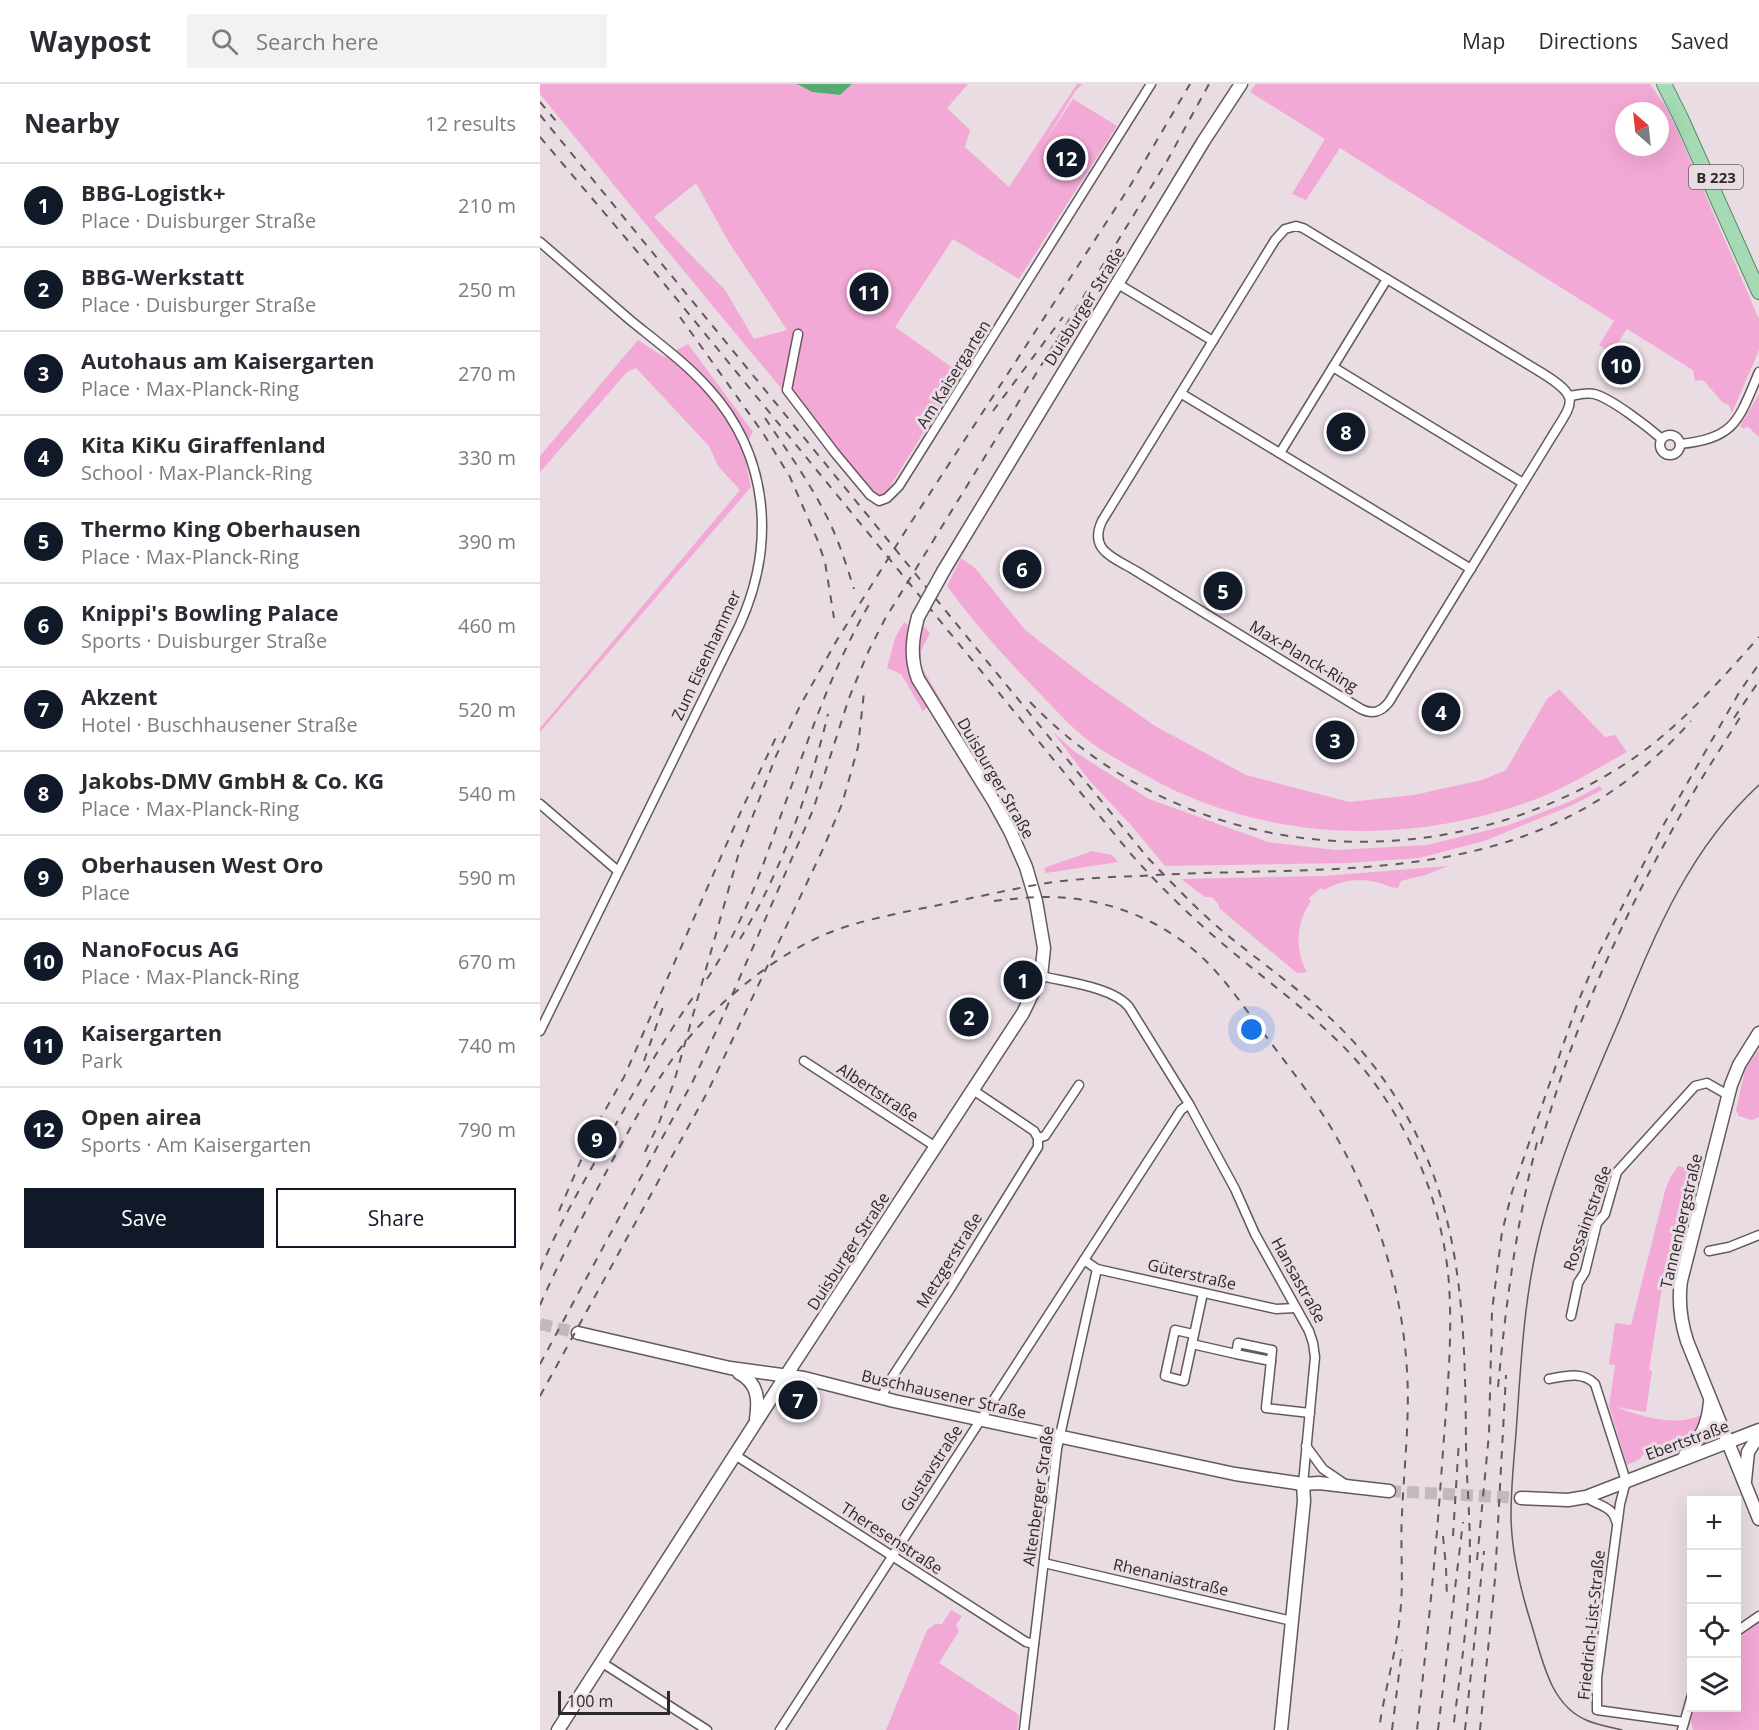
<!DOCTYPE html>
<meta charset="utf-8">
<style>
body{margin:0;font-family:"Open Sans",sans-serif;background:#f2f2f3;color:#2b2b33}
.controls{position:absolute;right:18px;bottom:18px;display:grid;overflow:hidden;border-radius:0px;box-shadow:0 6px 24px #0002}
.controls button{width:54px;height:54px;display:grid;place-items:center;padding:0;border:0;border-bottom:2px solid #e1e1e2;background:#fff;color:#2b2b33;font:30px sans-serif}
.compass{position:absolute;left:1075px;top:18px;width:54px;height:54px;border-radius:50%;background:#fff;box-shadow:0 6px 24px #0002;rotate:333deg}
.scale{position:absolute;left:18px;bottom:15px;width:112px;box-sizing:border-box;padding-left:6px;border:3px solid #2d282b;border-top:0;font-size:16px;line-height:21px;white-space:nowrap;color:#2d282b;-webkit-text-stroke:4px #e9dce3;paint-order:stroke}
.you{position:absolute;left:712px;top:946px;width:21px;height:21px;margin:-15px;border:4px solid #fff;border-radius:50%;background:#1a73e8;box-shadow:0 0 0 9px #1a73e833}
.badge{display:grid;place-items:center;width:39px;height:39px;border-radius:50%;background:#111827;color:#fff;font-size:20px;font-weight:700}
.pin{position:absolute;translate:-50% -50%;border:3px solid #fff;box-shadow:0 2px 6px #0006}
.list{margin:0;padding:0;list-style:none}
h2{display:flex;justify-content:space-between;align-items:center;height:78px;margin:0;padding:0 24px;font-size:26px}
h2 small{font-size:20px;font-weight:400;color:#7c7c81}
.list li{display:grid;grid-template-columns:39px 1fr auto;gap:18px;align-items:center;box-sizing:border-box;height:84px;padding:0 24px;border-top:2px solid #e1e1e2}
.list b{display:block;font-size:22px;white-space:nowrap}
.list p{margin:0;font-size:20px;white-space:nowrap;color:#7c7c81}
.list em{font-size:20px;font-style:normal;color:#7c7c81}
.actions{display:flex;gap:12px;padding:18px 24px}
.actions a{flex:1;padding:14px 0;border:2px solid #111827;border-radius:0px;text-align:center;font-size:21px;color:#111827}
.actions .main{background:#111827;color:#fff}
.icon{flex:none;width:33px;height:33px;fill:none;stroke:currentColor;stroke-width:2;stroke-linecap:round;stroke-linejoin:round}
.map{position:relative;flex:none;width:1219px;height:1646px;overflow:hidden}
header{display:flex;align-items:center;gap:36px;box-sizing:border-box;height:84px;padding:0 30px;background:#fff;border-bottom:2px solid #e1e1e2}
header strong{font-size:28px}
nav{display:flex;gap:33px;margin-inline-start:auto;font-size:21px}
.search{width:420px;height:54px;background:#f2f2f3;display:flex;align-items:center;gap:15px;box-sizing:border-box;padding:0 21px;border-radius:0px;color:#7c7c81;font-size:22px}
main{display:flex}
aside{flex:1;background:#fff}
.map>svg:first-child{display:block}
.green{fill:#f3a9d5;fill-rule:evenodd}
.water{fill:#58ab70}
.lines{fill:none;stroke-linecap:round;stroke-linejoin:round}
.secondary-tunnel{stroke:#c3b8be;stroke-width:12;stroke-dasharray:12 6;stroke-linecap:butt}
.street-casing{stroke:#64595f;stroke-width:11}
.secondary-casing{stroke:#64595f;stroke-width:15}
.primary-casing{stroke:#548b64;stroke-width:16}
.street{stroke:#fff;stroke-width:8}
.secondary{stroke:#fff;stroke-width:12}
.primary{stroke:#a5dab4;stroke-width:14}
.tram{stroke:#615a5e;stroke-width:1.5}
.rail{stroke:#615a5e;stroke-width:2;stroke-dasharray:8 8;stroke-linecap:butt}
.secondary-bridge-casing{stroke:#64595f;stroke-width:15;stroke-linecap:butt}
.secondary-bridge{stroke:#fff;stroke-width:12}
.labels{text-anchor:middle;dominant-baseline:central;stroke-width:6;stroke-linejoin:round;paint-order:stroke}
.shield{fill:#e9dce3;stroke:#655e62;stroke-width:1.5}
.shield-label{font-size:15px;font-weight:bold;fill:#2d282b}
.street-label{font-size:16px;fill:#2d282b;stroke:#e9dce3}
</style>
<header>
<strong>Waypost</strong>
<div class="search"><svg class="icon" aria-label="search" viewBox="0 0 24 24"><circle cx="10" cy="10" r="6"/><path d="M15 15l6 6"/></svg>Search here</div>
<nav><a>Map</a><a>Directions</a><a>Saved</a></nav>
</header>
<main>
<aside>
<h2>Nearby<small>12 results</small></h2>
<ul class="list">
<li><span class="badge">1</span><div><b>BBG-Logistk+</b><p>Place · Duisburger Straße</p></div><em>210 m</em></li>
<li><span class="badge">2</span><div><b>BBG-Werkstatt</b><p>Place · Duisburger Straße</p></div><em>250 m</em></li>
<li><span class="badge">3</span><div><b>Autohaus am Kaisergarten</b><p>Place · Max-Planck-Ring</p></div><em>270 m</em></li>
<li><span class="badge">4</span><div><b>Kita KiKu Giraffenland</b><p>School · Max-Planck-Ring</p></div><em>330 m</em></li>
<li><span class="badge">5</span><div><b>Thermo King Oberhausen</b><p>Place · Max-Planck-Ring</p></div><em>390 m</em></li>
<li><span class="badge">6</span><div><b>Knippi's Bowling Palace</b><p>Sports · Duisburger Straße</p></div><em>460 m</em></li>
<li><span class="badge">7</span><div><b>Akzent</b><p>Hotel · Buschhausener Straße</p></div><em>520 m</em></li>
<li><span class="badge">8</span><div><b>Jakobs-DMV GmbH &amp; Co. KG</b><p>Place · Max-Planck-Ring</p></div><em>540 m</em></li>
<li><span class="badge">9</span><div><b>Oberhausen West Oro</b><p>Place</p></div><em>590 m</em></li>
<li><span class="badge">10</span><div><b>NanoFocus AG</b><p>Place · Max-Planck-Ring</p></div><em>670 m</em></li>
<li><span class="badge">11</span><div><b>Kaisergarten</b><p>Park</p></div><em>740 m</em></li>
<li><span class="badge">12</span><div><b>Open airea</b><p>Sports · Am Kaisergarten</p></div><em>790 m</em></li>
</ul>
<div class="actions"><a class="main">Save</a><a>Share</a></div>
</aside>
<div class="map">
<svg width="1219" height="1646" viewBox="0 0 1219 1646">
<rect width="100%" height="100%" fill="#e9dce3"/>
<g class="green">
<path d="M0,0h257l15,8 27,3 13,-11h116l-21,24 23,22 -5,17 44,40 68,-103h6l-7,6 -34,56 31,-47 44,27 -98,153 -66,-40 -58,88 65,46 -80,130c-117,-133 -228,-271 -340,-409zM156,99l32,58 59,89 -33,9 -29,-49 -71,-73z"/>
<path d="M716,0h394l14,20 11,21 84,194v31l-27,63 -3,-8 -7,-3 -17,-20 -3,-2 -7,1 -2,-11 -66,-41 -16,24 -12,-8 15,-24 -274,-173 -34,52 -14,-6 33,-55 -75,-47zM1084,27h36v36h-36z"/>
<path d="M98,256l26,17 24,-13 65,88 -10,17 8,38 -211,245v-4l200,-238 -22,-24 -9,-20 -73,-78 -9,4 -87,100v-16z"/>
<path d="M1219,310v43l-12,-11 -3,3 -4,-3z"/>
<path d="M421,474l14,10 50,62 66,51 64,45 91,49 103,27 65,-7 68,-15 24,-10 41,-71 12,-10 46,48 10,-2 12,17c-29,16 -58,34 -88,46 -127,49 -275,45 -394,-23 -23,-13 -49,-26 -68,-44 -12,-10 -22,-22 -32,-32 -35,-36 -68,-72 -98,-113z"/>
<path d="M376,533l14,16 -9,18v15l63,108 42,77 -4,2 -92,-149 -7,7 -22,-37 -14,-6 8,-30 9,-16 7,6z"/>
<path d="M513,648l22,20 74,47 119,43 67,8 92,-5 82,-20 60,-23 31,-16 2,4 -34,17 -84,34 -65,17 -71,5 -183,3 -35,-42 -41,-44z"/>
<path d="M552,767l20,4 6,7 -72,11 -2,-5z"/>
<path d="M908,782l-23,9 -24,6 -3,7c-7,0 -11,-3 -18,-5 -21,-6 -38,-3 -56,7l-3,-2 -13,11 3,2c-15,23 -17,47 -4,71l-10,1 -78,-65v-3l-7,-8h-7l-24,-18 142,-3z"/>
<path d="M1219,965v68l-7,3 -13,-4 -3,-6 9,-40z"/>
<path d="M1138,1082l18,4 -30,118h-4l-13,82 3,1 -6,41 -30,-5c27,10 58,20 86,8l-9,23 -33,13 -7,7 -8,-6 -5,7 -13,6 -18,-59 6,-41 -6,-1 6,-41 16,2 34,-134 5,-13z"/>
<path d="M411,1526l11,6 -6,9 3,6 -20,32 80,52 -2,15h-131l41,-100 8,-6h7z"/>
<path d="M1219,1538v108h-66l-3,-13 2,-9h44l1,-68z"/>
</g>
<path class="water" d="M257,0h55l-12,11 -28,-3z"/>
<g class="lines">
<g class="secondary-tunnel">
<path d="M0,1240l38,9"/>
<path d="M849,1407l132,7"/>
</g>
<g class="street-casing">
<g id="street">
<path d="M756,142l7,2 239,145c40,25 31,29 9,65l-162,264c-8,10 -16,13 -28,7l-225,-138c-21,-13 -48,-20 -34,-50l173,-281 10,-11z"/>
<path d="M0,158c30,26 60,52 90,78 27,22 56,43 79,69 60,67 67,155 31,235l-200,407"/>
<path d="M578,200l95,57"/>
<path d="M258,250l-11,56 48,63 35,42 9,6 8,-3 12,-12 252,-402"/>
<path d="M793,283l190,116"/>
<path d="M642,310l289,175"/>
<path d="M1030,312c7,-1 16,-4 24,-2 17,4 54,33 68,45"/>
<circle cx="1130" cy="361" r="10"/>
<path d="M1140,360c56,-5 59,-25 79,-72"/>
<path d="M740,369l107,-174"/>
<path d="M0,720l78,67"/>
<path d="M501,892c25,6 72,11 88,31l60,97 46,85 20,45 54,97 4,12 2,14 -12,127"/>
<path d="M264,977l132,86"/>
<path d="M498,1054l7,-2 34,-51"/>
<path d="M1169,1167l20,-4 30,-12"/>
<path d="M544,1176l13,9 179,40 19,-1"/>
<path d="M1031,1232l7,-33 7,-11 12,-49 8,-9 12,-42 78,-86 12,-3 21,12"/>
<path d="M653,1250l-18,-4 -10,46 19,5 19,-88"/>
<path d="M652,1260l44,10 2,-11 34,7 -1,11 -35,-7"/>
<path d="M731,1277l-5,47 44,5"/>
<path d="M1009,1295c16,-3 34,-8 46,5l31,97 -6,23 -23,174v32l87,12"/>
<path d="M342,1313l5,-12 63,-96 88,-142v-9l-4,-7 -61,-41"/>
<path d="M766,1362l17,23 22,15"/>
<path d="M195,1371l291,187 8,2"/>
<path d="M1046,1413c11,9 26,8 30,24"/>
<path d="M504,1479l248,58"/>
<path d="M1196,1548l23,-16"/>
<path d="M61,1578l106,68"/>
<path d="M240,1646l401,-620 8,-6"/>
<path d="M484,1646l33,-281 40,-180"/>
<path d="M1142,1646l10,-35"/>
</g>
</g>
<g class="secondary-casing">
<g id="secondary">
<path d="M404,486l259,-428 38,-58"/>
<path d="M1219,949l-20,32 -8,20 -50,196c-3,21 0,41 6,60l72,178"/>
<path d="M38,1249l152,35 74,10 90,23 341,73 68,10 16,-1 70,8"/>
<path d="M199,1289c19,10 20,26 17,46"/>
<path d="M1145,1371c16,-16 23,-30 25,-53"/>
<path d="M1205,1397l3,-29 11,-17"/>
<path d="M981,1414l47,2 18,-3 173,-67"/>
<path d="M18,1646l227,-353 238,-364 18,-37 3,-28 -8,-47 -10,-34 -15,-34 -18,-33 -75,-121c-8,-21 -6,-40 0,-62"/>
<path d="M741,1646l23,-229 -1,-17"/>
</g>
</g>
<g class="primary-casing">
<path id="primary" d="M1124,0l17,34 78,174"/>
</g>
<use href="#street" class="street"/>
<use href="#secondary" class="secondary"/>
<use href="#primary" class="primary"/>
<path class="tram" d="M1082,1646c-12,-3 -25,-5 -36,-10 -37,-16 -44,-63 -55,-97 -11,-35 -20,-72 -20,-109 0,-31 4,-63 6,-95 4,-57 7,-116 20,-173 18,-79 51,-153 83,-227 35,-85 69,-170 139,-234"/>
<g class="rail">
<path d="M0,18l16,19"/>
<path d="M0,31l608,743c25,26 50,53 78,76 48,39 100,73 139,121 97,118 100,246 101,392 1,45 6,89 3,134 -2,50 -10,100 -16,149"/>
<path d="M0,53l117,138 473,578c33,37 67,70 105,101 41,34 85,66 121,106 53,61 87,144 93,224 4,60 -3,121 -7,181 -6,88 -15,177 -25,265"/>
<path d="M140,233l83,116 27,44 27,62 8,23 9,56"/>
<path d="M453,327l70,-94"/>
<path d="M225,334c25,37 51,73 69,114 8,19 14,38 20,57"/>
<path d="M490,618c155,160 399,183 587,67 56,-34 99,-84 142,-132"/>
<path d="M1194,634l25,-37"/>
<path d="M454,817c18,-2 35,-4 53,-4 58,0 117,23 159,64 22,22 40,49 59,74 21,28 43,56 62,86 46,75 75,162 80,250 3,48 -3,96 -5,143 -2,34 2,68 -2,101 -4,39 -16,77 -21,115"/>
<path d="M200,855c42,-68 69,-147 88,-225"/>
<path d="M167,895c32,-47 51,-99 70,-153 28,-76 52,-153 93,-223"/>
<path d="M104,977l21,-60"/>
<path d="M1001,1060c33,-123 87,-239 151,-349 16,-28 34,-54 50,-81"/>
<path d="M105,1068l14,-29 15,-41 66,-233 36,-93 24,-50 37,-66 71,-113 222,-341 60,-102"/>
<path d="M19,1127l35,-81 30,-53 118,-268 37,-78"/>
<path d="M0,1186c18,-44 42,-85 65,-126 28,-51 56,-101 89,-148"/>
<path d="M0,1221c25,-56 53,-109 82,-162 26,-47 52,-95 92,-132 37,-34 80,-67 128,-83 33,-11 68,-17 102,-24 32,-7 64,-14 97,-20 31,-5 65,-7 97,-8 209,-13 398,19 553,-155"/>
<path d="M0,1280l153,-283 26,-56 94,-215 36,-112 20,-48 16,-31 282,-458 42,-77"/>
<path d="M958,1303c8,-85 19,-169 41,-252"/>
<path d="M0,1312l168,-305 115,-242 19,-45 8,-28 8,-29 6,-55"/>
<path d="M903,1452l3,31 1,32"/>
<path d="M913,1452l6,-96"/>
<path d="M937,1476l12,-126 3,-123 10,-79 10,-40 66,-190 21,-49 61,-122 80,-140 19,-27"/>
<path d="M852,1646l10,-80"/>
<path d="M898,1646l25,-208"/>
<path d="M925,1646l19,-179"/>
<path d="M940,1646l15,-151 11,-204"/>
</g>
<g class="secondary-bridge-casing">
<path id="secondary-bridge" d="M378,533l26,-47"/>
</g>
<use href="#secondary-bridge" class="secondary-bridge"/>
</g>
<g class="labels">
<rect class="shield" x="1149" y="81" width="54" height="24" rx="4.5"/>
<g class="shield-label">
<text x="1176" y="93">B 223</text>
</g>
<g class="street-label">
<text transform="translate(544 222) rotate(-58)">Duisburger Straße</text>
<text transform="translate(413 290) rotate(-58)">Am Kaisergarten</text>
<text transform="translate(166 571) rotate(-65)">Zum Eisenhammer</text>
<text transform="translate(764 572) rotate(31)">Max-Planck-Ring</text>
<text transform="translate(456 694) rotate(60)">Duisburger Straße</text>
<text transform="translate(338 1008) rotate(33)">Albertstraße</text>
<text transform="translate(1047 1134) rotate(-70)">Rossaintstraße</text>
<text transform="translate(1141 1137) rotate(-77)">Tannenbergstraße</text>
<text transform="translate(308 1167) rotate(-57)">Duisburger Straße</text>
<text transform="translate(409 1176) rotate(-58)">Metzgerstraße</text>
<text transform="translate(652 1190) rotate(13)">Güterstraße</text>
<text transform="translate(759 1196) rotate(61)">Hansastraße</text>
<text transform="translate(404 1310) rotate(13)">Buschhausener Straße</text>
<text transform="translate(1147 1356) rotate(-20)">Ebertstraße</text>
<text transform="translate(391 1384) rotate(-57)">Gustavstraße</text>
<text transform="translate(498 1412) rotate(-82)">Altenberger Straße</text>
<text transform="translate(352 1454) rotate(33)">Theresenstraße</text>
<text transform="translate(631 1493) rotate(13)">Rhenaniastraße</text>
<text transform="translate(1051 1541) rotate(-84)">Friedrich-List-Straße</text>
</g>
</g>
</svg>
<div class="controls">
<button>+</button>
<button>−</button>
<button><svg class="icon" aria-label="locate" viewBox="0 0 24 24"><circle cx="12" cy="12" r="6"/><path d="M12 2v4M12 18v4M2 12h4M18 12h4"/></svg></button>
<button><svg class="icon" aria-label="layers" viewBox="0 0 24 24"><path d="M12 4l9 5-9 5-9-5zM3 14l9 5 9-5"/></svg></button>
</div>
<svg class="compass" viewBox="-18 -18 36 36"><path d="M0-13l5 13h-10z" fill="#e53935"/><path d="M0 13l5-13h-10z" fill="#7c7c81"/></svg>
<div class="scale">100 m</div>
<div class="you"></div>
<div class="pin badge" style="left:483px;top:896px">1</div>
<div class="pin badge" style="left:429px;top:933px">2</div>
<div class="pin badge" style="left:795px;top:656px">3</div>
<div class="pin badge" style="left:901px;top:628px">4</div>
<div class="pin badge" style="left:683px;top:507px">5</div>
<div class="pin badge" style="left:482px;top:485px">6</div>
<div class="pin badge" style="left:258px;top:1316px">7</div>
<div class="pin badge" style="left:806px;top:348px">8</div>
<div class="pin badge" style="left:57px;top:1055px">9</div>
<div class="pin badge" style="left:1081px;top:281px">10</div>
<div class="pin badge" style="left:329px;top:208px">11</div>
<div class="pin badge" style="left:526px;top:74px">12</div>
</div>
</main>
